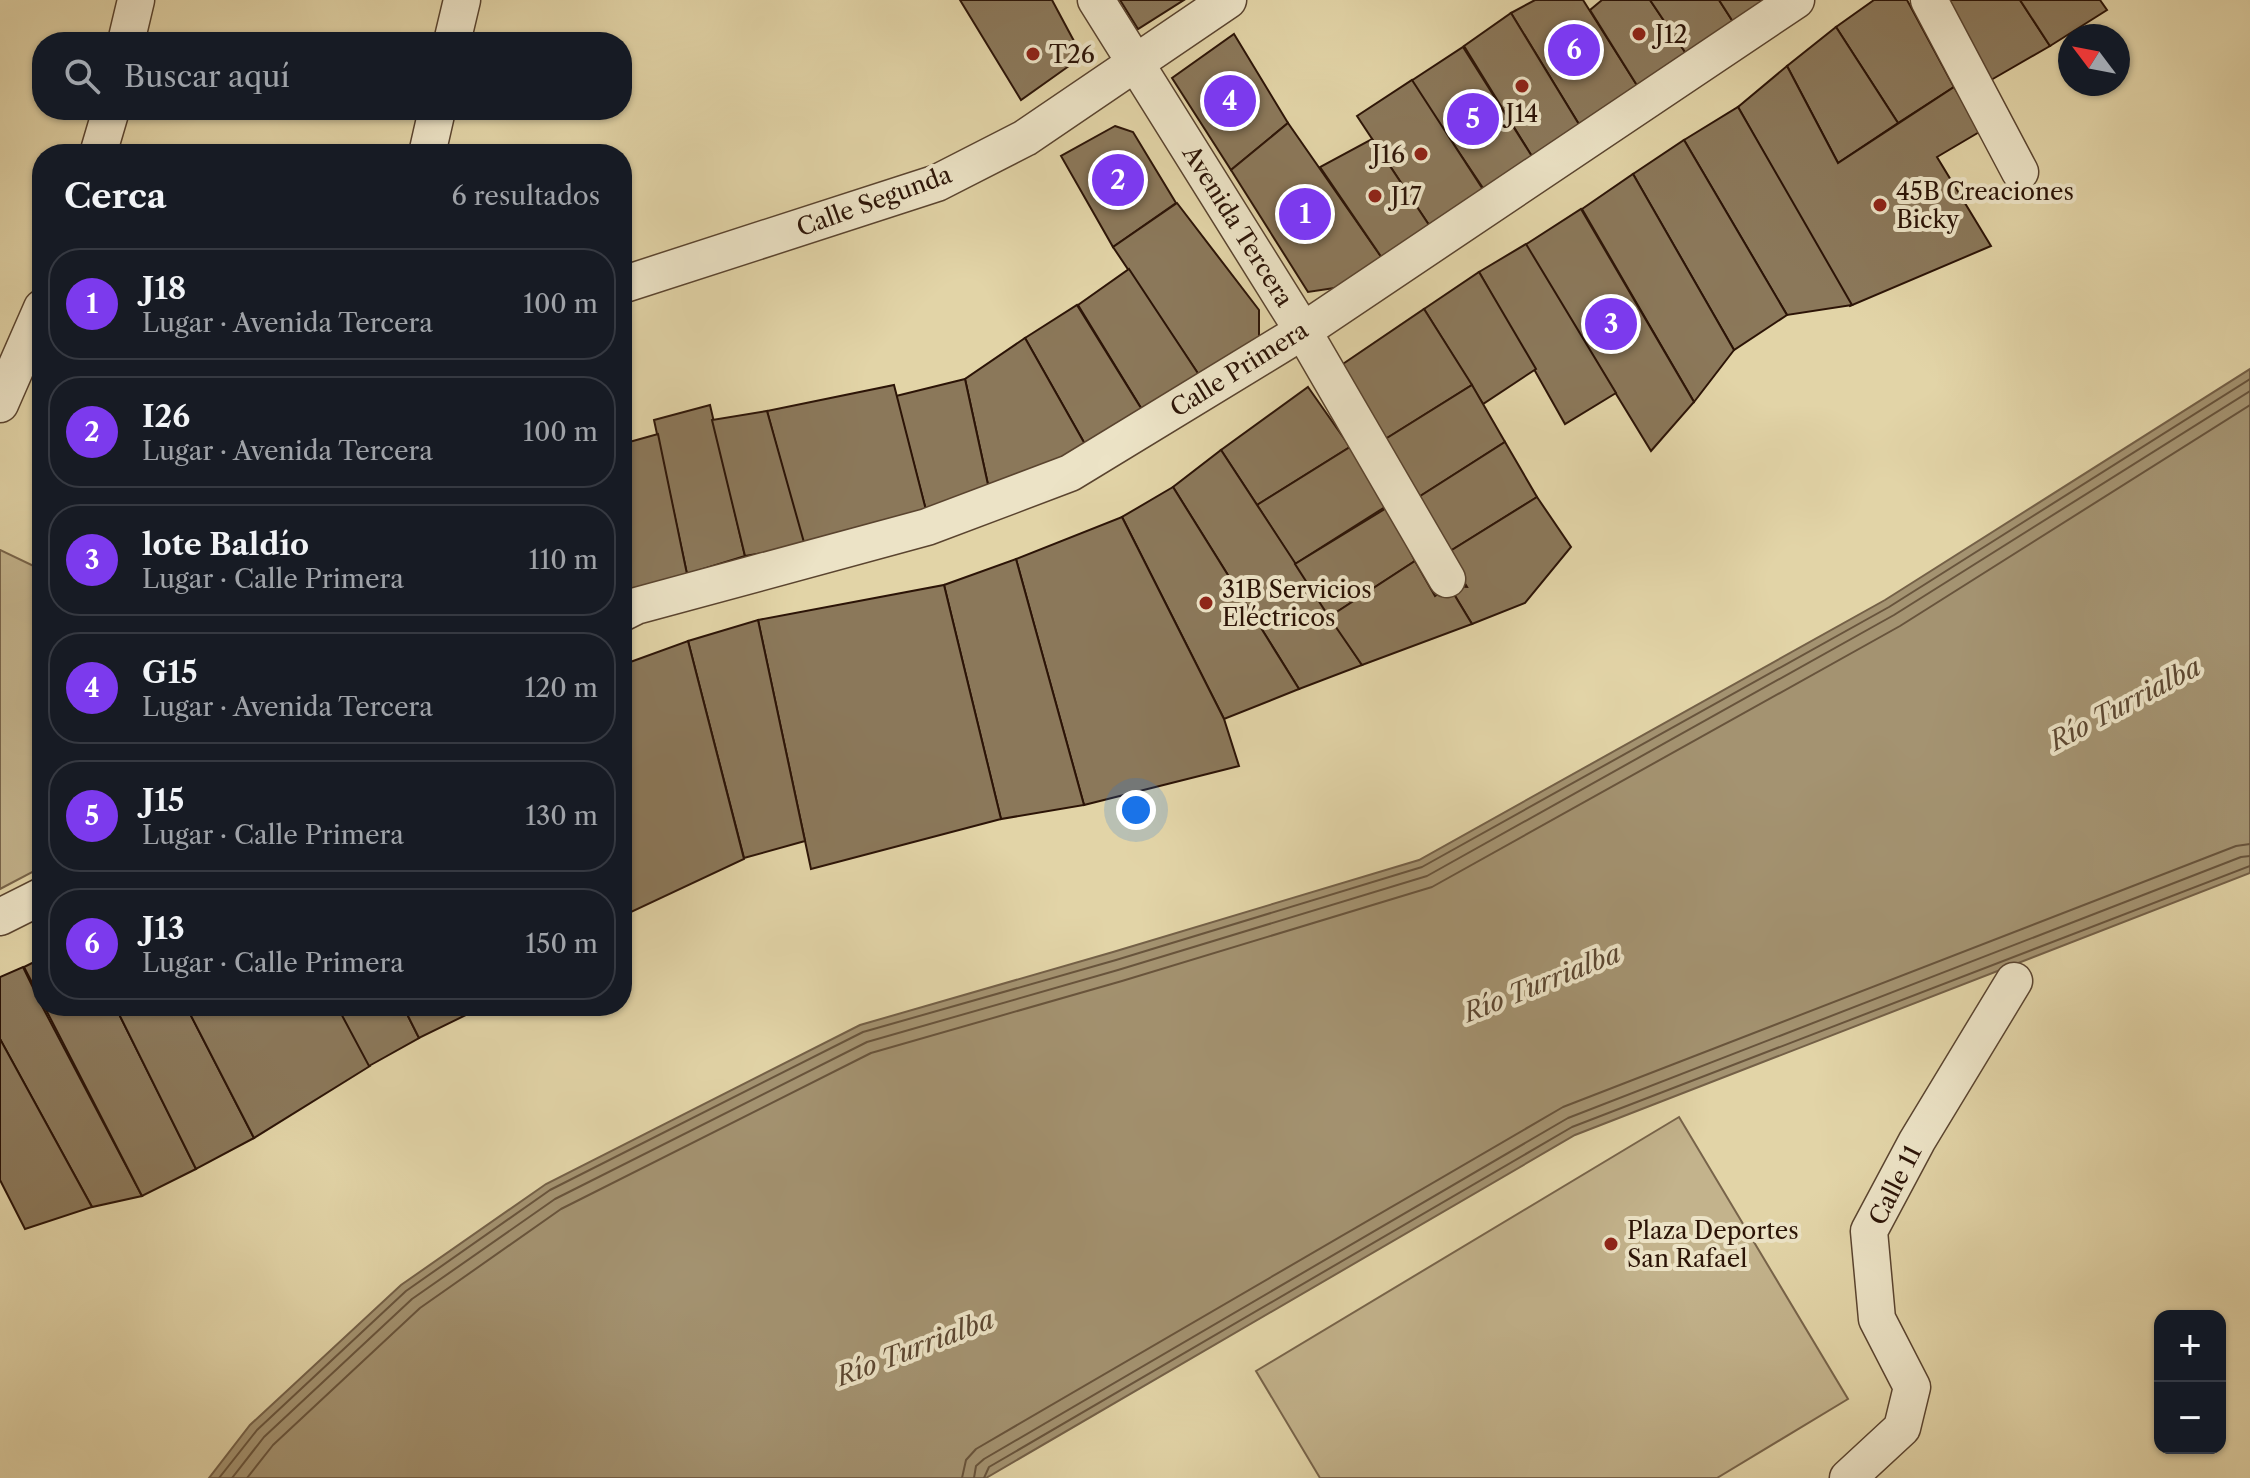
<!DOCTYPE html>
<html lang="es">
<meta charset="utf-8">
<style>
body{margin:0;font-family:"Libre Caslon Text",serif;background:#242831;color:#f1f3f6}
.controls{position:absolute;right:24px;bottom:24px;display:grid;overflow:hidden;border-radius:16px;box-shadow:0 2px 6px #0004}
.controls button{width:72px;height:72px;display:grid;place-items:center;padding:0;border:0;border-bottom:2px solid #363941;background:#171b24;color:#f1f3f6;font:40px sans-serif}
.compass{position:absolute;left:2058px;top:24px;width:72px;height:72px;border-radius:50%;background:#171b24;box-shadow:0 2px 6px #0004;rotate:302deg}
.you{position:absolute;left:1136px;top:810px;width:28px;height:28px;margin:-20px;border:6px solid #fff;border-radius:50%;background:#1a73e8;box-shadow:0 0 0 12px #1a73e833}
.badge{display:grid;place-items:center;width:52px;height:52px;border-radius:50%;background:#7c3aed;color:#fff;font-size:26px;font-weight:700}
.pin{position:absolute;translate:-50% -50%;border:4px solid #fff;box-shadow:0 2px 8px #0006}
.list{margin:0;padding:0;list-style:none}
h2{display:flex;justify-content:space-between;align-items:center;height:104px;margin:0;padding:0 32px;font-size:34px}
h2 small{font-size:26px;font-weight:400;color:#9ea1a6}
.list li{display:grid;grid-template-columns:52px 1fr auto;gap:24px;align-items:center;box-sizing:border-box;height:112px;margin:0 16px 16px;padding:0 16px;border:2px solid #363941;border-radius:32px}
.list b{display:block;font-size:30px;white-space:nowrap}
.list p{margin:0;font-size:26px;white-space:nowrap;color:#9ea1a6}
.list em{font-size:26px;font-style:normal;color:#9ea1a6}
.icon{flex:none;width:44px;height:44px;fill:none;stroke:currentColor;stroke-width:2;stroke-linecap:round;stroke-linejoin:round}
.map{position:relative;flex:none;width:2250px;height:1478px;overflow:hidden}
.search{position:absolute;background:#171b24;box-shadow:0 2px 6px #0004;left:32px;top:32px;width:600px;height:88px;display:flex;align-items:center;gap:20px;box-sizing:border-box;padding:0 28px;border-radius:32px;color:#9ea1a6;font-size:30px}
.panel{position:absolute;background:#171b24;box-shadow:0 2px 6px #0004;left:32px;top:144px;width:600px;height:872px;border-radius:32px}
.map>svg:first-child{display:block}
.green{fill:#c3b38c;stroke:#78644a;stroke-width:2}
.water{fill:#a49371;stroke:#746047;stroke-width:2}
.lines{fill:none;stroke-linecap:round;stroke-linejoin:round}
.shore{stroke:#68543c;stroke-width:2}
.building{fill:#8b785a;stroke:#2c1407;stroke-width:2}
.minor-casing{stroke:#5a442f;stroke-width:39}
.minor{stroke:#ece3c6;stroke-width:36}
.poi-dot{fill:#8f2418;stroke:#ece3c6;stroke-width:3}
.labels{text-anchor:middle;dominant-baseline:central;stroke-width:8;stroke-linejoin:round;paint-order:stroke}
.poi-label{font-size:24px;fill:#2c1407;stroke:#ece3c6;text-anchor:start}
.street-label{font-size:24px;fill:#2c1407;stroke:#ece3c6}
.water-label{font-size:26px;font-style:italic;fill:#5c4731;stroke:#ece3c6}
</style>
<div class="map">
<svg width="2250" height="1478" viewBox="0 0 2250 1478">
<rect width="100%" height="100%" fill="#e2d4a7"/>
<filter id="stains"><feTurbulence type="fractalNoise" baseFrequency=".0025" numOctaves="4"/><feColorMatrix values="0 0 0 0 .2 0 0 0 0 .09 0 0 0 0 .02 0 0 0 .5 -.17"/></filter>
<radialGradient id="worn" r=".72"><stop offset=".6" stop-color="#630" stop-opacity="0"/><stop offset="1" stop-color="#630" stop-opacity=".3"/></radialGradient>
<g class="green">
<path d="M0,550l42,20v297l-42,22z"/>
<path d="M1679,1117l169,282 -131,79h-397l-64,-107z"/>
</g>
<path class="water" d="M2250,369v504l-675,262 -589,343h-777l41,-53 151,-140 145,-101 314,-159 253,-73 306,-92 466,-260z"/>
<g class="lines">
<g class="shore">
<path d="M219,1478l38,-48 149,-139 144,-101 313,-158 253,-72 306,-93 467,-260 361,-228"/>
<path d="M232,1478l32,-41 148,-138 143,-100 312,-157 251,-72 309,-94 467,-261 356,-224"/>
<path d="M247,1478l26,-33 147,-137 141,-99 310,-156 251,-72 310,-94 468,-261 350,-221"/>
<path d="M962,1478l4,-18 10,-11 587,-342 673,-261 14,-2"/>
<path d="M974,1478l2,-12 8,-7 584,-341 673,-261 9,-1"/>
<path d="M984,1478l5,-11 583,-340 678,-261"/>
</g>
</g>
<g class="building">
<path d="M960,0h92l23,43 -6,23 -48,34z"/>
<path d="M1120,0h64l-46,29z"/>
<path d="M1535,0h48l55,87 -58,39 -69,-113z"/>
<path d="M1602,0h48l39,58 -51,29 -48,-77z"/>
<path d="M1650,0h69l18,28 -48,30z"/>
<path d="M1719,0h55l-37,28z"/>
<path d="M1874,0h33l47,87 -56,36 -62,-96z"/>
<path d="M1944,0h76l30,46 -59,34z"/>
<path d="M2020,0h80l7,10 -57,36z"/>
<path d="M1511,13l69,113 -47,32 -69,-112z"/>
<path d="M1836,27l62,96 -60,40 -51,-97z"/>
<path d="M1234,34l54,89 -57,47 -59,-92z"/>
<path d="M1463,47l70,111 -48,33 -74,-110z"/>
<path d="M1787,66l51,97 116,-76 27,44 -44,26 54,89 -141,60 -112,-199z"/>
<path d="M1412,80l72,111 -55,34 -72,-109z"/>
<path d="M1738,107l114,198 -65,10 -103,-175z"/>
<path d="M1288,123l94,135 -41,29 -33,5 -77,-122z"/>
<path d="M1115,126l18,6 43,71 -63,44 -52,-91z"/>
<path d="M1372,139l57,86 -47,33 -62,-91z"/>
<path d="M1684,140l103,175 -53,35 -101,-176z"/>
<path d="M1633,174l101,176 -40,52 -112,-193z"/>
<path d="M1177,203l82,107v30l-54,44 -92,-137z"/>
<path d="M1581,209l113,193 -43,49 -126,-206z"/>
<path d="M1526,244l90,149 -51,31 -86,-152z"/>
<path d="M1129,269l76,115 -56,37 -71,-116z"/>
<path d="M1479,272l57,97 -53,35 -59,-95z"/>
<path d="M1077,305l72,116 -59,32 -65,-115z"/>
<path d="M1424,309l48,76 -93,58 -45,-73z"/>
<path d="M1025,338l65,115 -98,50 -27,-124z"/>
<path d="M965,379l27,124 -64,15 -32,-122z"/>
<path d="M894,385l34,133 -124,30 -37,-137z"/>
<path d="M1472,385l33,57 -91,58 -35,-57z"/>
<path d="M1308,387l42,60 -93,58 -36,-55z"/>
<path d="M710,405l35,151 -58,18 -33,-154z"/>
<path d="M767,411l38,135 -60,10 -33,-136z"/>
<path d="M658,434l29,140 -65,23v-153z"/>
<path d="M1505,442l32,55 -90,56 -33,-53z"/>
<path d="M1350,447l35,60 -90,57 -38,-59z"/>
<path d="M1221,450l141,215 -63,24 -126,-202z"/>
<path d="M1173,487l126,202 -75,30 -102,-202z"/>
<path d="M1537,497l34,50 -46,56 -53,21 -23,-38 18,1 -20,-34z"/>
<path d="M1388,507l27,54 -86,56 -34,-53z"/>
<path d="M1122,517l102,202 15,47 -155,39 -68,-246z"/>
<path d="M1016,559l68,246 -83,14 -57,-234z"/>
<path d="M1415,561l20,35 14,-10 23,38 -110,41 -33,-48z"/>
<path d="M944,585l57,234 -190,50 -53,-249z"/>
<path d="M758,620l47,221 -61,17 -56,-217z"/>
<path d="M688,641l56,218 -115,54 -7,-16v-232z"/>
<path d="M42,958v44l-18,-35z"/>
<path d="M23,967l19,39 100,190 -50,11 -92,-168v-62z"/>
<path d="M44,1006h71l81,163 -54,27z"/>
<path d="M115,1006h71l68,132 -58,31z"/>
<path d="M186,1006h152l32,60 -116,72z"/>
<path d="M337,1006h66l16,32 -50,28z"/>
<path d="M403,1006h66l3,6 -53,26z"/>
<path d="M0,1039l92,168 -67,22 -25,-49z"/>
</g>
<g class="lines">
<g class="minor-casing">
<g id="minor">
<path d="M1096,0l207,331 144,248"/>
<path d="M1929,0l91,172"/>
<path d="M126,42l10,-42"/>
<path d="M452,42l10,-42"/>
<path d="M98,154l13,-44"/>
<path d="M427,154l10,-44"/>
<path d="M622,285l315,-102 88,-45 203,-138"/>
<path d="M0,404l42,-96"/>
<path d="M622,613l14,-7 291,-79 143,-54 233,-142 493,-331"/>
<path d="M0,917l42,-21"/>
<path d="M1848,1478l54,-50 10,-41 -35,-68 -8,-88 48,-90 97,-160"/>
</g>
</g>
<use href="#minor" class="minor"/>
</g>
<g class="poi-dot">
<circle cx="1639" cy="34" r="8"/>
<circle cx="1033" cy="54" r="8"/>
<circle cx="1522" cy="86" r="8"/>
<circle cx="1421" cy="154" r="8"/>
<circle cx="1375" cy="196" r="8"/>
<circle cx="1880" cy="205" r="8"/>
<circle cx="1206" cy="603" r="8"/>
<circle cx="1611" cy="1244" r="8"/>
</g>
<g class="labels">
<g class="poi-label">
<text x="1655" y="34">J12</text>
<text x="1049" y="54">T26</text>
<text x="1522" y="113" text-anchor="middle">J14</text>
<text x="1405" y="154" text-anchor="end">J16</text>
<text x="1896" y="191">45B Creaciones<tspan x="1896" dy="28">Bicky</tspan></text>
<text x="1391" y="196">J17</text>
<text x="1222" y="589">31B Servicios<tspan x="1222" dy="28">Eléctricos</tspan></text>
<text x="1627" y="1230">Plaza Deportes<tspan x="1627" dy="28">San Rafael</tspan></text>
</g>
<g class="street-label">
<text transform="translate(874 201) rotate(-20)">Calle Segunda</text>
<text transform="translate(1238 226) rotate(58)">Avenida Tercera</text>
<text transform="translate(1239 369) rotate(-32)">Calle Primera</text>
<text transform="translate(1895 1185) rotate(-63)">Calle 11</text>
</g>
<g class="water-label">
<text transform="translate(2125 704) rotate(-28)">Río Turrialba</text>
<text transform="translate(1542 983) rotate(-22)">Río Turrialba</text>
<text transform="translate(915 1348) rotate(-21)">Río Turrialba</text>
</g>
</g>
<rect width="100%" height="100%" filter="url(#stains)"/>
<rect width="100%" height="100%" fill="url(#worn)"/>
</svg>
<div class="controls">
<button>+</button>
<button>−</button>
</div>
<svg class="compass" viewBox="-18 -18 36 36"><path d="M0-13l5 13h-10z" fill="#e53935"/><path d="M0 13l5-13h-10z" fill="#9ea1a6"/></svg>
<div class="you"></div>
<div class="pin badge" style="left:1305px;top:214px">1</div>
<div class="pin badge" style="left:1118px;top:180px">2</div>
<div class="pin badge" style="left:1611px;top:324px">3</div>
<div class="pin badge" style="left:1230px;top:101px">4</div>
<div class="pin badge" style="left:1473px;top:119px">5</div>
<div class="pin badge" style="left:1574px;top:50px">6</div>
<div class="search"><svg class="icon" aria-label="search" viewBox="0 0 24 24"><circle cx="10" cy="10" r="6"/><path d="M15 15l6 6"/></svg>Buscar aquí</div>
<section class="panel">
<h2>Cerca<small>6 resultados</small></h2>
<ul class="list">
<li><span class="badge">1</span><div><b>J18</b><p>Lugar · Avenida Tercera</p></div><em>100 m</em></li>
<li><span class="badge">2</span><div><b>I26</b><p>Lugar · Avenida Tercera</p></div><em>100 m</em></li>
<li><span class="badge">3</span><div><b>lote Baldío</b><p>Lugar · Calle Primera</p></div><em>110 m</em></li>
<li><span class="badge">4</span><div><b>G15</b><p>Lugar · Avenida Tercera</p></div><em>120 m</em></li>
<li><span class="badge">5</span><div><b>J15</b><p>Lugar · Calle Primera</p></div><em>130 m</em></li>
<li><span class="badge">6</span><div><b>J13</b><p>Lugar · Calle Primera</p></div><em>150 m</em></li>
</ul>
</section>
</div>
